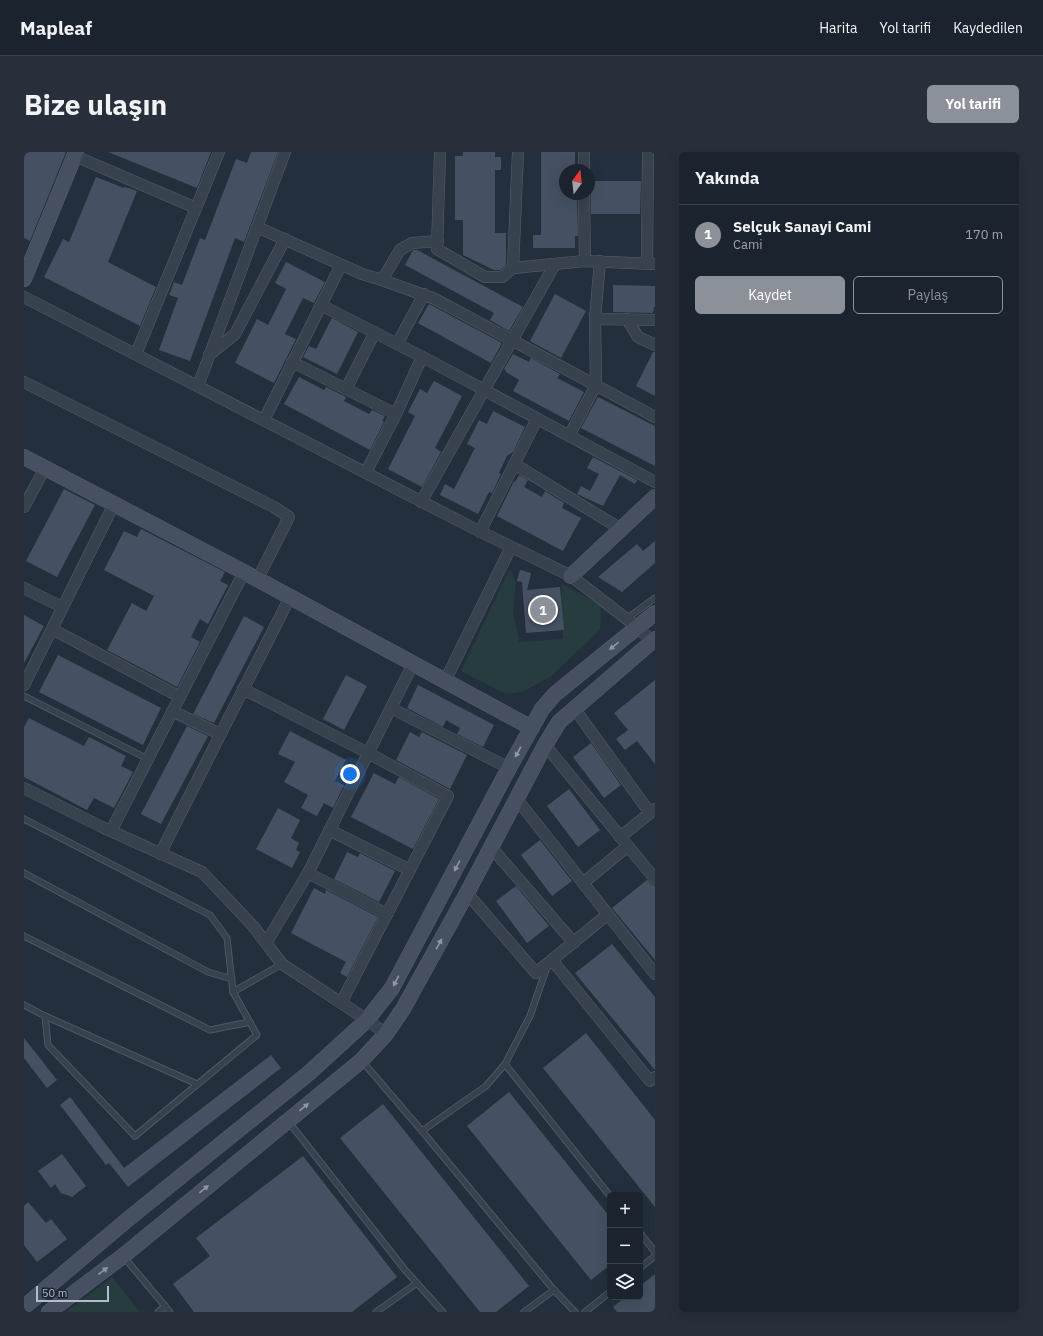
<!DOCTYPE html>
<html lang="tr">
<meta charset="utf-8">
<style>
body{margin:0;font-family:"IBM Plex Sans",sans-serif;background:#282f3a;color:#f1f3f6}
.controls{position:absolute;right:12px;bottom:12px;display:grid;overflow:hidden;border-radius:6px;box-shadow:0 4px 16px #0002}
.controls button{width:36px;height:36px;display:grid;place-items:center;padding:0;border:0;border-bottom:1px solid #39404a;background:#1b232e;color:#f1f3f6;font:20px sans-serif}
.compass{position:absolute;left:535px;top:12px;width:36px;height:36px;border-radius:50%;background:#1b232e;box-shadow:0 4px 16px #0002;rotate:15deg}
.scale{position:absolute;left:12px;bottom:10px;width:73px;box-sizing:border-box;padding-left:4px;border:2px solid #b4bcc9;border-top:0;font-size:11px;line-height:14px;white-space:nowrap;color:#b4bcc9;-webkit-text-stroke:3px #1d2633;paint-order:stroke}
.you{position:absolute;left:326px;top:622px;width:14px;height:14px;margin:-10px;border:3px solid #fff;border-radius:50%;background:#1a73e8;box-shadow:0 0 0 6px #1a73e833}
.badge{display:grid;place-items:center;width:26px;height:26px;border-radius:50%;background:#8c9099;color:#fff;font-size:13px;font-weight:700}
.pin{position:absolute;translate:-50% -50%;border:2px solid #fff;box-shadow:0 1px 4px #0006}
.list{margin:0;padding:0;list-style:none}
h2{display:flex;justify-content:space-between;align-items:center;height:52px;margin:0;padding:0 16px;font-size:17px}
h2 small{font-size:13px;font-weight:400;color:#a0a4aa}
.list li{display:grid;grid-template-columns:26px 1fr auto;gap:12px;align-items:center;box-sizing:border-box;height:60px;padding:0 16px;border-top:1px solid #39404a}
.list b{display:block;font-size:15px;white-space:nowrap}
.list p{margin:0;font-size:13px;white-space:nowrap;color:#a0a4aa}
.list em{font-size:13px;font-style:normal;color:#a0a4aa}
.actions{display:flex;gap:8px;padding:12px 16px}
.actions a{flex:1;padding:9px 0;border:1px solid #8c9099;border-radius:6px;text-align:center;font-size:14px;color:#8c9099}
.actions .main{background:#8c9099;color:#fff}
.icon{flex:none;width:22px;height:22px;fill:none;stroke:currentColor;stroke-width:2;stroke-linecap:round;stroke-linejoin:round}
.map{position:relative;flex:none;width:631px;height:1160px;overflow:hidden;border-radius:6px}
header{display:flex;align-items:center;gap:24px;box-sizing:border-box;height:56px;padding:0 20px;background:#1b232e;border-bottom:1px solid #39404a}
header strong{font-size:19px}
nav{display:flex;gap:22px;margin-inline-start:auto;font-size:14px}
.intro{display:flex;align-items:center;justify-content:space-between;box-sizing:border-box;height:96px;padding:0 24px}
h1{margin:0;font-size:28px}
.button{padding:10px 18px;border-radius:6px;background:#8c9099;color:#fff;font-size:14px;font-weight:700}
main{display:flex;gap:24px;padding:0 24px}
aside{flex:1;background:#1b232e;border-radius:6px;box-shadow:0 4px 16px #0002}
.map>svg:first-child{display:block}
.green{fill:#263c3f}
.building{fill:#455162}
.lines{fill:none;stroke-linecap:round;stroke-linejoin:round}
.lane-casing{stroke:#565f6c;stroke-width:7}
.street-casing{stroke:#565f6c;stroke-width:12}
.secondary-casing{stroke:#565f6c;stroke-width:16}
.lane{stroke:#38414e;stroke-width:5.5}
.street{stroke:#38414e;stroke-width:11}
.secondary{stroke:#465061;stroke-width:15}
.oneway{fill:#8e96a5}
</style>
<header>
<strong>Mapleaf</strong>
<nav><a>Harita</a><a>Yol tarifi</a><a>Kaydedilen</a></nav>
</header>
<div class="intro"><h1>Bize ulaşın</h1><a class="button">Yol tarifi</a></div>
<main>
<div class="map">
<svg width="631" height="1160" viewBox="0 0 631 1160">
<rect width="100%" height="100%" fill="#242f3e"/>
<g class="green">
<path d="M486,416l6,15 -3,28 6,31 44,-3 -2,-30 1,-25 39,22 -1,24 -50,47 -28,15 -17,2 -44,-23z"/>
<path d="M88,1125l28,35h-74z"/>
</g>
<g class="building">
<path d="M0,0h42l-36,89 -6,-3z"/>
<path d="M84,0h103l-14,36z"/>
<path d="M227,0h27l-34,90 -9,-4 -45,123 -31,-11 19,-52 -9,-3 5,-13 8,3 18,-47 5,2 31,-81 11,4z"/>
<path d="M439,0h32v5h6v13h-6v63h11v32l-6,5h-6l-31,-15v-35h-8v-64h8z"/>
<path d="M517,0h34v18h-10v24h12l1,42h-3v12h-42v-13h8z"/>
<path d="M72,25l28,11 1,-1 12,4 -29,71 48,25 -16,39 -96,-49 19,-38 6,3z"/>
<path d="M566,29h51l-1,33h-49z"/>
<path d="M389,98h4l106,57 -14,24 -19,-11 4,-7 -89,-48z"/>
<path d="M262,110l39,20 -11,21 -11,-5 -18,36 11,5 -22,44 -39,-20 22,-44 11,6 18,-36 -11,-6z"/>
<path d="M589,133l42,1v21h-1l-1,6 -40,-1z"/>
<path d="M531,142l31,17 -25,47 -31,-17z"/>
<path d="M405,152l73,39 -11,20 -73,-40z"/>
<path d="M308,166l26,14 -21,42 -34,-17 6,-11 7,3z"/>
<path d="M629,200h2v44l-19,-10z"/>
<path d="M489,202l16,8 2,-4 29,16 -3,4 27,14 -15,29 -56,-30 6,-11 -13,-8v-1l-2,-2z"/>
<path d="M275,225l25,13 2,-3 20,10 -2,4 25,13 3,-4 13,6 -3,5 2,1 -14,28 -86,-46z"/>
<path d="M410,229l28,15 -27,52 6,4 -19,35 -34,-18 27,-53 -7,-4 12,-23 7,4z"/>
<path d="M574,245l57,29v40l-74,-38z"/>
<path d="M469,259l32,16 -12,25 -6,4 -8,17 2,1 -9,19 -3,-1 -11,22 -38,-19 5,-11 9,5 21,-41 -8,-4 12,-24 8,4z"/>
<path d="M569,305l44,23 -2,4 -15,-9 -17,31 -26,-12 4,-8 9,5 9,-17 -12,-6z"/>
<path d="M495,323l9,5 -4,7 18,10 3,-6 19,12 -2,5 19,10 -18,33 -66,-35 17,-35 1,1z"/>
<path d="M40,337l31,16 -38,72 -31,-16z"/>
<path d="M117,377l84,43 -5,9 8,4 -20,39 -8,-5 -9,18 9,5 -23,45 -70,-37 25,-47 14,8 8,-15 -50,-26 20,-39 13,6z"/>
<path d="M631,389v22l-33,29 -24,-15 39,-33 6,7z"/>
<path d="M496,418l11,3 -4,17 33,-3 4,43 -38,3 -4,-51 -5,-1z"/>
<path d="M0,463l20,11 -20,37z"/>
<path d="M220,464l20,11 -50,96 -21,-9z"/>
<path d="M34,503l103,53 -18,37 -104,-53z"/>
<path d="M322,523l21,11 -23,44 -21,-11z"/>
<path d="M631,528v84l-18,-23 -12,9 -9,-11 12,-9 -14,-17z"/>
<path d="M394,533l76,40 -11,22 -26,-13 3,-6 -14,-8 -3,7 -36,-19z"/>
<path d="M5,566l55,28 5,-9 37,19 -5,10 12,6 -19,36 -20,-10 -7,12 -63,-33v-50z"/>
<path d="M163,574l21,10 -47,88 -20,-10z"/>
<path d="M266,579l56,29 -11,21 9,4 -11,23 -9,-5 -7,13 -16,-8 7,-13 -24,-13 11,-20 -17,-8z"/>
<path d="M386,580l9,5 3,-5 45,23 -17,34 -54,-29z"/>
<path d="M567,591l30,42 -17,13 -31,-41z"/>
<path d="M350,621l21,11 4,-7 40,22 -26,50 -62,-32z"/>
<path d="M545,637l31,41 -22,17 -31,-41z"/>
<path d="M254,656l22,12 -9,18 8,5 -3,7 4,2 -8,16 -36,-19z"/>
<path d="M516,688l32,41 -20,15 -31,-41z"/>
<path d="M323,700l11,5 2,-4 35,18 -16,31 -45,-23z"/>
<path d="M623,728l5,5 3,1v74l-43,-52z"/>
<path d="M492,734l33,40 -22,17 -31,-42z"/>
<path d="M290,736l11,6 1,-4 52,27 -31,60 -7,-4 6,-11 -55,-29z"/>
<path d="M588,792l43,53v73l-80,-97z"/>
<path d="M562,881l69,87v87l-112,-139z"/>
<path d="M0,886l33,42 -10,8 -23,-30z"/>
<path d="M247,903l10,13 -153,119 -19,-24 -3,2 -46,-60 10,-8 54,71z"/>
<path d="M485,940l101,125v48l-19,15 -124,-154z"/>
<path d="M359,952l146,182 -33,26h-16l-140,-174z"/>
<path d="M38,1002l24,32 -14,11 -11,-4 -6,-9 -4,4 -13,-17z"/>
<path d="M279,1004l94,121 -45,35h-158l-21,-28 37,-28 -14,-18z"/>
<path d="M4,1050l18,21 5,-4 16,20 -30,23 -13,-17v-39z"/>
<path d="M631,1122v38h-38l-4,-5 12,-10h15v-11z"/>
</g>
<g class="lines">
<g class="lane-casing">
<g id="lane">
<path d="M602,467l29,-21"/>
<path d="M0,544l124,63"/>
<path d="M0,667l186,96 17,23 6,54 24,43 -122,101 -87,-91 -3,-29 -21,-11"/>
<path d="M0,721l184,99 24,7"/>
<path d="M0,784l186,94 40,-8"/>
<path d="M209,840l49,-28"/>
<path d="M21,864l152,68"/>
<path d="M338,909l60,70 132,159 21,22"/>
<path d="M481,912l105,132"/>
<path d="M264,969l117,149 38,42"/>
<path d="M398,979l64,-45 19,-22 25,-48 17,-49"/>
<path d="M616,1081l15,19"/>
<path d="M99,1104l47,56"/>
<path d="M616,1116l15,-12"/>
<path d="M134,1160l7,-6"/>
<path d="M352,1160l41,-29"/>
<path d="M500,1160l30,-22"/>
<path d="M561,1160l25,-20"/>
</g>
</g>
<g class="street-casing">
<g id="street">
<path d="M416,0l-3,97 48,28h17l11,-9"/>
<path d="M494,0l-5,116 72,-7 70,3"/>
<path d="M560,0v18"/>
<path d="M51,4l121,52 23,-56"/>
<path d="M560,42l1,67"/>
<path d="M233,75l105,47 20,6 18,-30 12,-7 26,-2"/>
<path d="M623,111l1,-111"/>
<path d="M358,128l53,19 220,118"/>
<path d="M0,145l449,231 98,48 66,51 18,17"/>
<path d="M297,153l113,58 221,119"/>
<path d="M571,167l60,1"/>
<path d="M603,167l11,18 17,8"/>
<path d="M373,192l27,-50"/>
<path d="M112,202l60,-146"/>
<path d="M185,203l26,-21 50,-95"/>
<path d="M268,210l104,52"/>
<path d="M0,230l250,125 15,10 -32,63"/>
<path d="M174,234l87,-234"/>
<path d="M322,237l29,-57"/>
<path d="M240,268l77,-155"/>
<path d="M545,284l27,-51 -1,-66 5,-58"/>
<path d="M490,312l107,65"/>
<path d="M342,320l30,-58 26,-57"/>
<path d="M397,350l134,-238"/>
<path d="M0,355l21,-39"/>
<path d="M456,380l57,-113"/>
<path d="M0,436l38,19"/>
<path d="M28,477l128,68"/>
<path d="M421,529l66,-134"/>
<path d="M0,533l90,-181"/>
<path d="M219,537l125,64 80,43 -107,207"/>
<path d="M367,556l118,60"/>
<path d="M550,556l76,105"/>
<path d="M148,559l48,23"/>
<path d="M521,593l110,134"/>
<path d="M0,636l80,40 98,44 51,54 29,38 85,56 19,14"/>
<path d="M492,646l139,176"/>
<path d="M305,678l81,40"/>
<path d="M87,679l133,-259"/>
<path d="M596,685l35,-28"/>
<path d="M467,695l83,96"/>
<path d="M136,702l130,-257"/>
<path d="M284,721l79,41"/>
<path d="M559,731l45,-37"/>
<path d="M443,741l69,80 72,-59"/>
<path d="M242,791l42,-70 105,-209"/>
<path d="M528,808l98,121 5,-4"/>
</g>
</g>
<g class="secondary-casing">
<g id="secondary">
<path d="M0,127l52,-127"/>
<path d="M0,305l220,115 288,156"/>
<path d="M547,424l84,-79"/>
<path d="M0,1155l103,-87 182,-147 58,-53 25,-32 117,-220 33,-59 13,-15 100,-81"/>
<path d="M25,1160l74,-56 238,-195 25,-27 17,-25 64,-116 78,-148 14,-23 96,-83"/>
</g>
</g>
<use href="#lane" class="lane"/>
<use href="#street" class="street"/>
<use href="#secondary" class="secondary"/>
</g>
<defs><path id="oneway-solid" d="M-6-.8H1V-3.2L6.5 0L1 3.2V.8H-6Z"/></defs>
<g class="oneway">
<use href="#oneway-solid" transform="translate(590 494) rotate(141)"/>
<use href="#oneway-solid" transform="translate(494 600) rotate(119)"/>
<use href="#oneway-solid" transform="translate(433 714) rotate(118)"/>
<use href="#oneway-solid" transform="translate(415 792) rotate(-61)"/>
<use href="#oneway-solid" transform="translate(372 829) rotate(118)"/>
<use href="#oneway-solid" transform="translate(280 955) rotate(-39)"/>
<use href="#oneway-solid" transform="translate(180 1037) rotate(-39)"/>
<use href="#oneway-solid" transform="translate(79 1119) rotate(-37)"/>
</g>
</svg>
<div class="controls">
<button>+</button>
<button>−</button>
<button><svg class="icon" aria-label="layers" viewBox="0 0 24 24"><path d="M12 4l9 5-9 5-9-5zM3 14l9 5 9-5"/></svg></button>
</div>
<svg class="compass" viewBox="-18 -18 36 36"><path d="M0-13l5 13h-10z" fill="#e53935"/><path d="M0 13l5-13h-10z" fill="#a0a4aa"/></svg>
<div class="scale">50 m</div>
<div class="you"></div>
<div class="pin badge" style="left:519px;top:458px">1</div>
</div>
<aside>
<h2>Yakında<small></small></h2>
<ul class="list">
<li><span class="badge">1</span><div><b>Selçuk Sanayi Cami</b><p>Cami</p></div><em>170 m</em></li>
</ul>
<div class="actions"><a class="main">Kaydet</a><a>Paylaş</a></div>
</aside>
</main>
